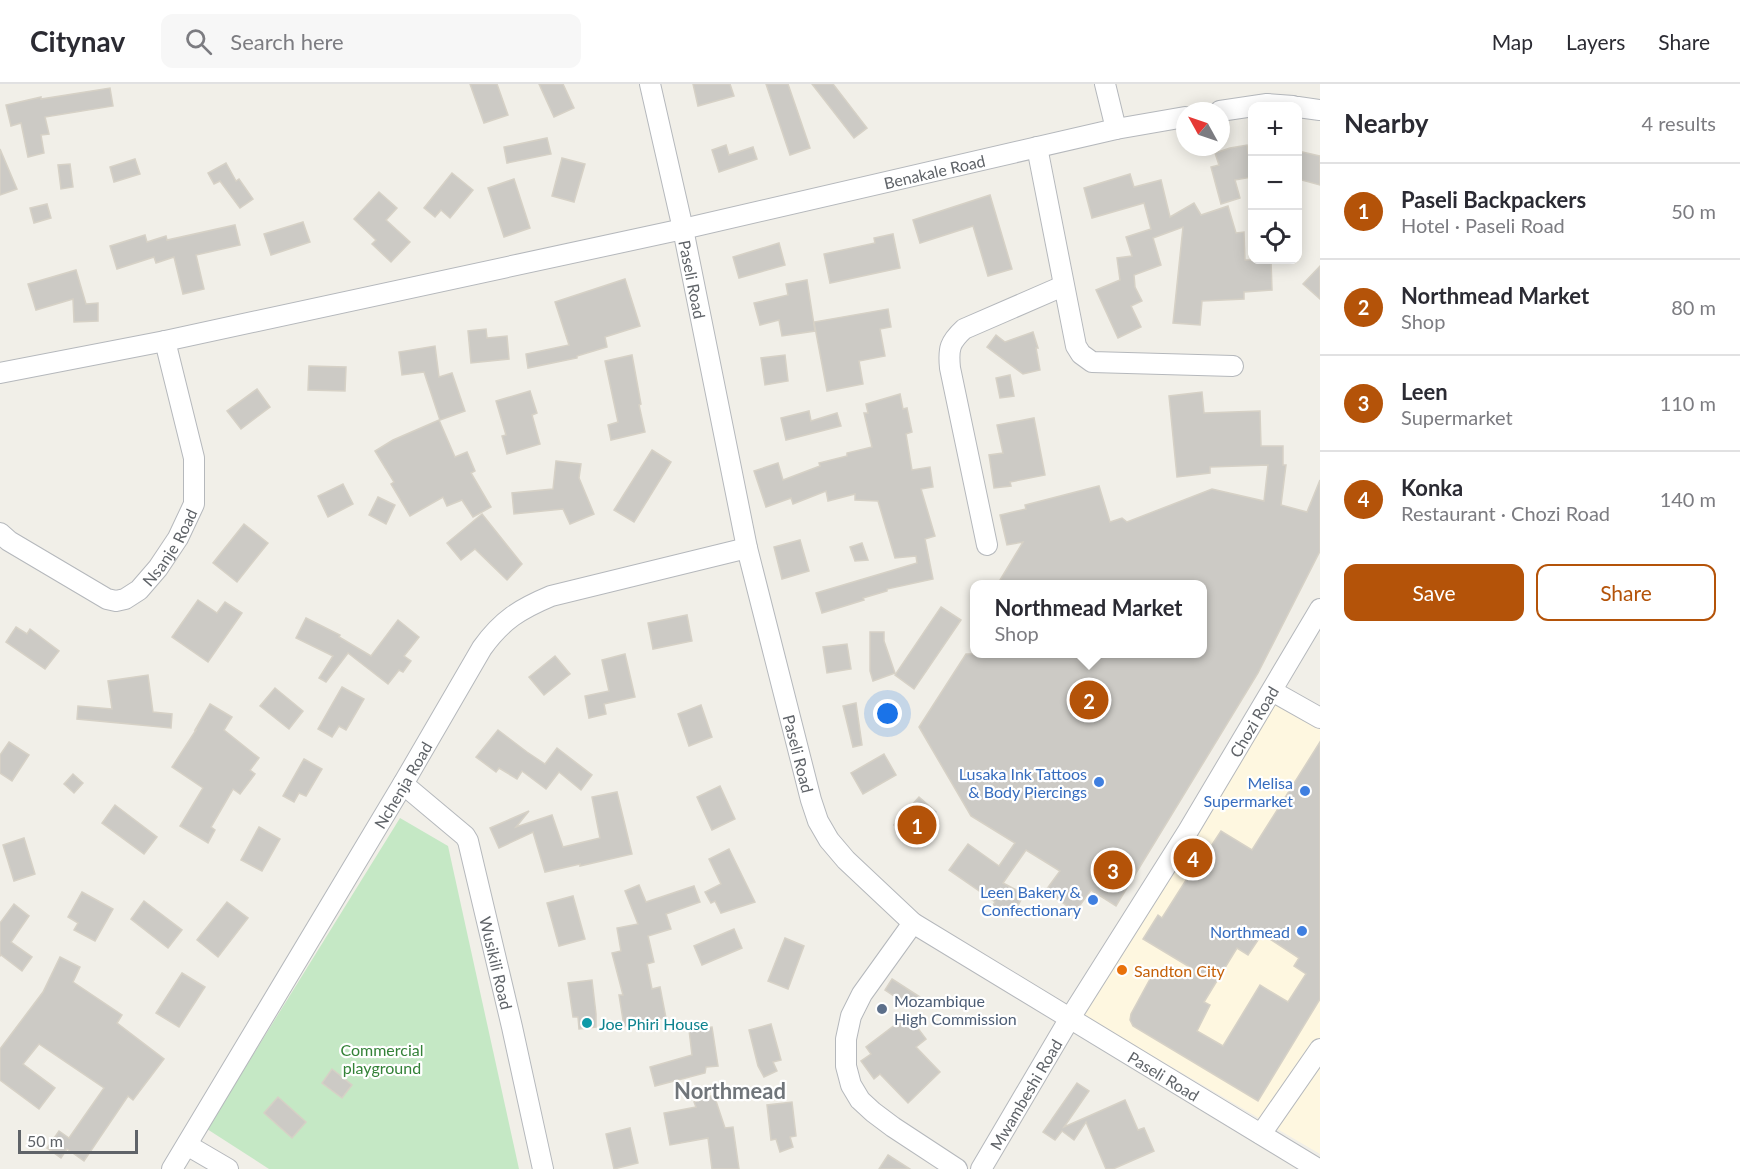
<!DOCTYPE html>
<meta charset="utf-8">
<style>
body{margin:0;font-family:Lato,sans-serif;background:#f7f7f7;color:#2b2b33}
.controls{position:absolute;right:18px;top:18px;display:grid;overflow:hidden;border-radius:12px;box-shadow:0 3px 15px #0003}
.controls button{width:54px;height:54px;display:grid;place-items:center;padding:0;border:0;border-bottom:2px solid #e1e1e2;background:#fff;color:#2b2b33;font:30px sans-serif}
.compass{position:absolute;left:1176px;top:18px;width:54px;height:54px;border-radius:50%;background:#fff;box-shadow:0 3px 15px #0003;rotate:310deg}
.scale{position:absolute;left:18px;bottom:15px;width:120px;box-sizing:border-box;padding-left:6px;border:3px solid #5f6368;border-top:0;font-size:16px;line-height:21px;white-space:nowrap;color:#5f6368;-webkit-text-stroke:4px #fff;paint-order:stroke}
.you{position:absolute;left:888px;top:630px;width:21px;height:21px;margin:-15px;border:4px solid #fff;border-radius:50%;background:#1a73e8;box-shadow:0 0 0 9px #1a73e833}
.badge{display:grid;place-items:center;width:39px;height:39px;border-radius:50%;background:#b45309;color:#fff;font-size:20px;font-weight:700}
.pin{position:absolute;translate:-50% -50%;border:3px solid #fff;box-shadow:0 2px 6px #0006}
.popup{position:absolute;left:970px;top:496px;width:237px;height:78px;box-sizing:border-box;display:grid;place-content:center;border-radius:12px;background:#fff;filter:drop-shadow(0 2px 4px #0005);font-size:20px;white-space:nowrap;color:#7c7c81}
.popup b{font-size:22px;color:#2b2b33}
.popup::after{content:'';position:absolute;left:50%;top:100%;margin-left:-12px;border:12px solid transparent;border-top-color:#fff}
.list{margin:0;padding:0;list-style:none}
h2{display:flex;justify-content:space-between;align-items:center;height:78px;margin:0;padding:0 24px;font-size:26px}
h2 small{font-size:20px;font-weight:400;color:#7c7c81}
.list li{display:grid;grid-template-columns:39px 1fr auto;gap:18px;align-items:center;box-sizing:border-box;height:96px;padding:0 24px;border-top:2px solid #e1e1e2}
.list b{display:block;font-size:22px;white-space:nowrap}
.list p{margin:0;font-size:20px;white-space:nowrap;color:#7c7c81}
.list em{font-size:20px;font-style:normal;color:#7c7c81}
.actions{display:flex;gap:12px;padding:18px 24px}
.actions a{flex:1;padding:14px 0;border:2px solid #b45309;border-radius:12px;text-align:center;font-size:21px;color:#b45309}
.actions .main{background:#b45309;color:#fff}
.icon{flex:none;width:33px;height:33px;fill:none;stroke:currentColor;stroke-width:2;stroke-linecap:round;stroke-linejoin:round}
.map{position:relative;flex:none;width:1320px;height:1085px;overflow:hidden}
header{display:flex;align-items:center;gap:36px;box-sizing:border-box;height:84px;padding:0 30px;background:#fff;border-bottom:2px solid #e1e1e2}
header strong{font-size:28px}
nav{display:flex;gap:33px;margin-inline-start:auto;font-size:21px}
.search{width:420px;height:54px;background:#f7f7f7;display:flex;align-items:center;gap:15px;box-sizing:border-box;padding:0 21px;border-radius:12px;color:#7c7c81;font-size:22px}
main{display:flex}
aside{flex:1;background:#fff}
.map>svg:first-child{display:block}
.commercial{fill:#fef7e0}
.green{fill:#c5e8c5}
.building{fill:#cccac5;stroke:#d6d1c6;stroke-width:1.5;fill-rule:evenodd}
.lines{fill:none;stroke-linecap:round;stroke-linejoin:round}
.minor-casing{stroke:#b5b8bc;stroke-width:22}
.minor{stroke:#fff;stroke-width:20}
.shop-dot{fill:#3f7fe0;stroke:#fff;stroke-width:2}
.food-dot{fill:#e8710a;stroke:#fff;stroke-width:2}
.service-dot{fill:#5c6f8a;stroke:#fff;stroke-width:2}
.culture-dot{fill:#0f9aa8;stroke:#fff;stroke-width:2}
.labels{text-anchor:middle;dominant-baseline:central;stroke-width:4.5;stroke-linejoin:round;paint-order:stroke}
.street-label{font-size:16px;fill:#5f6368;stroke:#fff}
.shop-label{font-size:16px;fill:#366cbe;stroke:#fff;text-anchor:end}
.food-label{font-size:16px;fill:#c56008;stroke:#fff;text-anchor:start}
.service-label{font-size:16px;fill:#4e5e75;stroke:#fff;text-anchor:start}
.culture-label{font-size:16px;fill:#0d838f;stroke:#fff;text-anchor:start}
.park-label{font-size:16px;fill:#348238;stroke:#fff}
.district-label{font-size:22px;font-weight:bold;fill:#70757a;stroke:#fff}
</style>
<header>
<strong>Citynav</strong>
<div class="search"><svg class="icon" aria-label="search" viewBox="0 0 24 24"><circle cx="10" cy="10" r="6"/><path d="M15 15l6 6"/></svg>Search here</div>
<nav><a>Map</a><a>Layers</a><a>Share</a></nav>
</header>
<main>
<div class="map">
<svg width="1320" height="1085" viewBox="0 0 1320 1085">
<rect width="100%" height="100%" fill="#f1efe8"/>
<path class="commercial" d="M1262,604l58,34v432l-247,-145z"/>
<path class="green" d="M400,734l48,28 71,323h-250l-62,-40z"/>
<g class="building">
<path d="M470,0h27l11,31 -24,8z"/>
<path d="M539,0h24l11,24 -20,9z"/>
<path d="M693,0h37l4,12 -36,10z"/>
<path d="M766,0h22l22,64 -20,7z"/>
<path d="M812,0h21l34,44 -13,10z"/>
<path d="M110,4l3,18 -68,11 4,17 -8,1 3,18 -16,4 -7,-34 -10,3 -5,-21 35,-8v2z"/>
<path d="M547,54l4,16 -44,9 -3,-16z"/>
<path d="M726,61l3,10 24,-8 4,12 -38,13 -7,-22z"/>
<path d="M1247,61l5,32 -17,3 5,18 -19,6 -10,-37 8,-2 -4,-12 15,-5z"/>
<path d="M0,65l17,40 -17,6z"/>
<path d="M1298,67l22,5v29l-22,-6z"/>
<path d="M562,74l23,6 -11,38 -22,-6z"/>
<path d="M135,75l5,15 -26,8 -4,-15z"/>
<path d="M226,79l10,18 3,-2 14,20 -13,9 -20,-27 -6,3 -6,-11z"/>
<path d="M70,80l3,23 -12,2 -3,-24z"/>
<path d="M452,89l21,17 -23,28 -9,-8 -6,7 -11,-9z"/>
<path d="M1130,90l4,13 27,-7 9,37 24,-14 7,12 27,-9 8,27 8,-1 1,28h26l1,30 -28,2v7l-42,2 -2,24 -27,-2 10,-96 -30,11 8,27 -27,10 1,12 7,14 -11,5 10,21 -23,11 -22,-48 24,-10 -3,-22 15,-2 -6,-19 25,-8 -7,-26 -52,15 -8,-30z"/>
<path d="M514,95l16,49 -26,9 -16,-49z"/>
<path d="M379,108l18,16 -11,12 24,22 -19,20 -19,-18 4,-4 -22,-21z"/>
<path d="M990,111l22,74 -24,7 -15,-50 -53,17 -7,-23z"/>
<path d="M47,120l4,14 -17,5 -4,-15z"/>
<path d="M303,138l7,20 -39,13 -7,-21z"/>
<path d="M235,141l5,20 -44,10 8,34 -21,5 -9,-37 -18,6 -2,-6 -37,12 -7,-23 35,-11 2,7 19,-6 1,4z"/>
<path d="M893,150l7,34 -70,15 -6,-29 51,-11 -1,-5z"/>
<path d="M779,159l6,22 -46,13 -6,-21z"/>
<path d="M1320,182v33l-17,-15z"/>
<path d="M76,186l10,34 12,-1v18l-24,1 -1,-23 -37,11 -8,-26z"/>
<path d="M625,195l15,47 -35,11 2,10 -30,9v2l-49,10 -2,-14 43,-9 -14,-43z"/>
<path d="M807,196l8,51 -33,5 -3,-16 -19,5 -6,-22 34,-8 -2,-11z"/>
<path d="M888,225l3,18 -11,2 5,27 -26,5 4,23 -36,7 -13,-69z"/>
<path d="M486,245l1,9 20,-2 2,23 -38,4 -3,-32z"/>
<path d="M1033,248l5,16h-2l4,22 -17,4 -36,-27 9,-12 9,7z"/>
<path d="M435,262l4,31 13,-4 13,38 -25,9 -16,-48 -22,3 -3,-23z"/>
<path d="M632,271l9,49 -2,1 6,27 -34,8 -3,-15 10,-3 -13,-61z"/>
<path d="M785,271l3,26 -23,4 -4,-27z"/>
<path d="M309,282l37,1 -1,24 -37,-1z"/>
<path d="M1010,291l4,21 -14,2 -4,-20z"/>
<path d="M257,305l13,18 -29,22 -14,-18z"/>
<path d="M530,307l7,22 -5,2 8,29 -33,10 -5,-18 4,-1 -10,-34z"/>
<path d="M1202,308l2,21 56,-2 1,35h22v19h3l-5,40 26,7 13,-32v71l-62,122 -142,233 -25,-16 -16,22 -29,-22 14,-19 -34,-21 -23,33 21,11 -12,23 -20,-10 3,-5 -46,-32 19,-26 31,22 16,-23 -44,-27 -52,-89 47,-73h237v-69h-206l26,-43 -16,3 -7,-30 26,-6 -1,-4 74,-19 11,36 12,-4 5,4 85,-33 52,12 4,-36 -58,2v6l-33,4 -8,-81z"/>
<path d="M900,310l3,15 4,-1 5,24 -6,2 6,36 18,-3 3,20 -12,2 14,47 -10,3 8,40 -46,10v2l-24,7 1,2 -42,13 -6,-20 101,-30 -1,-7 -21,2 -17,-57 -23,-1v-6l-27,7 -2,-10 -33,13 -2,-6 -25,9 -12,-36 24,-8 5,17 37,-14 -1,-3 28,-7v-3l25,-6 -8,-34h4l-2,-9z"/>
<path d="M809,327l2,10 26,-8 4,13 -55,14 -5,-22z"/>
<path d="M1034,334l11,57 -35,7 1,4 -17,2 -5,-33 14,-2 -6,-28z"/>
<path d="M439,336l16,37 12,-5 8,19 -4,2 20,34 -18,10 -11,-17 -15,6 -4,-9 -33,19 -19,-32 3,-2 -19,-31 18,-11z"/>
<path d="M652,366l19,12 -37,60 -20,-12z"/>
<path d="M556,377l25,3 -2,14 15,36 -24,10 -7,-15 -49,5 -2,-21 41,-4z"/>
<path d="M343,400l10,20 -25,13 -10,-21z"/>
<path d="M378,413l17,8 -9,19 -17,-9z"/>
<path d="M482,430l40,50 -15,16 -32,-31 -14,11 -14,-17z"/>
<path d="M244,440l24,19 -31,39 -24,-19z"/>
<path d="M800,456l9,31 -27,8 -8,-32z"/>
<path d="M862,459l6,17 -13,1 -5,-14z"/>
<path d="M198,516l19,13 8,-11 17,11 -34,49 -36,-25z"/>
<path d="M941,523l20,13 -47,69 -19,-14z"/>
<path d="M687,531l5,26 -39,8 -5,-26z"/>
<path d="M306,534l34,17 -1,2 32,19 27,-36 21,17 -15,19 7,5 -8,11 -4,-2 -11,14 -40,-31 -22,29 -7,-4 14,-22 -37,-18z"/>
<path d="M16,543l11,7 3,-5 29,22 -14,18 -39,-27z"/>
<path d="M870,548h14v9l11,32 -22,8 -3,-10z"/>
<path d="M847,560l4,25 -24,4 -4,-26z"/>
<path d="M625,570l10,43 -31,7 2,10 -17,4 -4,-22 24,-5 -7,-31z"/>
<path d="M555,572l15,18 -26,21 -15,-18z"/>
<path d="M148,591l5,37 19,2 -1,14 -94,-9 1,-13 34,3 -4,-28z"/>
<path d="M342,603l22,12 -18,31 -7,-4 -7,11 -14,-8z"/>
<path d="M275,604l28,23 -14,18 -29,-23z"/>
<path d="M856,619l6,42 -9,2 -10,-41z"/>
<path d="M210,620l22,13 -8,13 35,28 -9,12 5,4 -15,20 -7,-5 -22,38 4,3 -7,13 -28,-17 23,-38 -31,-21 24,-37h-1z"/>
<path d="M701,621l11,32 -23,9 -11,-32z"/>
<path d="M498,646l29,22 18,12 12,-16 35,27 -11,15 -22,-18 -13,17 -24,-18 -5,8 -18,-11 -3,4 -20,-15z"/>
<path d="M9,658l20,13 -17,26 -12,-8v-18z"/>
<path d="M1320,658v257l-62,102 -125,-75 -3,-6 1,-6 19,-35 4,-2 39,-8 -50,-30 15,-24 4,3 40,-63 2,2 17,-26 31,19zM1262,850l37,24 -5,8 12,8 -18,28 -28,-17 -37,61 -26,-15 13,-26 -6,-3 33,-54 11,7z"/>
<path d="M884,670l12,21 -33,19 -12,-21z"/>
<path d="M304,675l18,10 -16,27 -7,-3 -5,9 -11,-6z"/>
<path d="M73,690l10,9 -9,10 -10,-9z"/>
<path d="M720,702l15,33 -23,11 -15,-33z"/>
<path d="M617,708l15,62 -52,12v-2l-35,8 -12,-40 -34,16 -9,-20 39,-17 -13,16 36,-12 11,32 37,-9 -8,-41z"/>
<path d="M919,713l17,15 -4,6 7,6 -21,23 -24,-22z"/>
<path d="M115,721l42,32 -13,17 -42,-31z"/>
<path d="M259,743l21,12 -18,32 -21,-11z"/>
<path d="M24,754l11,36 -21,7 -11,-36z"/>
<path d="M729,765l26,53 -34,11 -6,-12 -4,2 -6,-11 16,-8 -12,-25z"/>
<path d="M639,801l7,17 48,-16 6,16 -34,12 5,15 -23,7 6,26 -7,2 5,25 8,-2 6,31 -42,8 -5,-31h4l-11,-42 9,-2 -4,-23 21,-4 -13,-33z"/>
<path d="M82,808l31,17 -18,32 -21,-11 4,-7 -10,-6z"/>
<path d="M573,812l12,43 -26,7 -12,-43z"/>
<path d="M144,817l38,29 -14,18 -37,-29z"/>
<path d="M227,818l21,16 -30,39 -21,-17z"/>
<path d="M14,820l15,12 -18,26 21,15 -10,14 -21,-16 -1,1v-33z"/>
<path d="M734,845l8,19 -40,17 -8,-19z"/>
<path d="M785,854l19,8 -16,43 -20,-8z"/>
<path d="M60,873l20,10 -7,15 49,33 -5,8 47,36 -31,41 -5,-4 -44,65 -17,-12 -6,9 -14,-10 12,-17 10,7 35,-50 -65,-44 -16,20 32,24 -16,21 -39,-29v-31l43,-57z"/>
<path d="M182,889l23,14 -26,40 -23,-14z"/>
<path d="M892,895l28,18 -8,11 -27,-18z"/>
<path d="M592,896l4,34v13l-17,2 -1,-12h-5l-5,-34z"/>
<path d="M908,931l18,24 -10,8 24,25 -32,31 -28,-29 -6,5 -13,-18 10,-7 -5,-7z"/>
<path d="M771,940l10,36 -8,2 4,9 -13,6 -6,-11 -9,-36z"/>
<path d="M712,943l6,39 -12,1 -1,6 -50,13 -5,-19 42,-12 -3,-25z"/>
<path d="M332,985l20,16 -10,13 -20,-15z"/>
<path d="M1077,999l12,8 -25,36 61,-27 13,30 6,-2 10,23 -41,18h-7l-20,-47 -12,18 -12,-9 -7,9 -12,-8z"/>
<path d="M714,1011l11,33 8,-1 6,42h-27l-4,-31 -38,7 -6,-32 32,-6 -2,-5z"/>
<path d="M278,1013l28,25 -14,16 -28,-25z"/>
<path d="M792,1018l4,34 -6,1 3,10 -13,5 -4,-13 -5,1 -4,-35z"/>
<path d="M630,1044l8,35 -24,6 -8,-35z"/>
<path d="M888,1071l22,14h-31z"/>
</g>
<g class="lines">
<g class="minor-casing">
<g id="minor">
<path id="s1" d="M650,0l33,145 64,319 64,252 7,21 11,19 17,20 67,63 405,246"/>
<path d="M1105,0l11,45"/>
<path d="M1298,23l22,3"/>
<path d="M1220,27l47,-7 26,2"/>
<path d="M1037,63l39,199 5,8 11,8 141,4"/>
<path id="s2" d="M0,289l165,-32 518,-112 433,-100 69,-12"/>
<path id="s3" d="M0,449l9,8 98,58 9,2 9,-2 14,-9 19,-22 20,-30 16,-34v-46l-29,-117"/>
<path d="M987,461l-37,-177c-2,-20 0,-26 14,-39l99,-43"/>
<path d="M1272,607l48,27"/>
<path id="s4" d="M403,700l62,52 3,5 44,186 31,142"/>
<path d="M913,839l-51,71 -11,22 -5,23v27l5,19 9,15 13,12 20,15 64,42"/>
<path d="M1261,1050l59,-85"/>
<path d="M187,1061l41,24"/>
<path id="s5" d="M172,1085l231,-385 79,-136c20,-28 38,-39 69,-52l196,-48"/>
<path id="s6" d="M981,1085l89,-151 118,-187 132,-222"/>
</g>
</g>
<use href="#minor" class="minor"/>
</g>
<g class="shop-dot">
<circle cx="1099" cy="698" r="6"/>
<circle cx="1305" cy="707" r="6"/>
<circle cx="1093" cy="816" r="6"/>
<circle cx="1302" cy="847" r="6"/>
</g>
<circle class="food-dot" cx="1122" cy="886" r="6"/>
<circle class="service-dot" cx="882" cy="925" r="6"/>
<circle class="culture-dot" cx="587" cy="939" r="6"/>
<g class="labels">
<g class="street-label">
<text stroke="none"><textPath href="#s2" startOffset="956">Benakale Road</textPath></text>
<text stroke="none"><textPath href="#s1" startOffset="200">Paseli Road</textPath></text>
<text stroke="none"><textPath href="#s3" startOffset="214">Nsanje Road</textPath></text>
<text stroke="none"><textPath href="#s6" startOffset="524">Chozi Road</textPath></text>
<text stroke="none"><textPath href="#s1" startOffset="686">Paseli Road</textPath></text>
<text stroke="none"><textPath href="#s5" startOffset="448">Nchenja Road</textPath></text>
<text stroke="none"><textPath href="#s4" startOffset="212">Wusikili Road</textPath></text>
<text stroke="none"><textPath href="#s1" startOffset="1190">Paseli Road</textPath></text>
<text stroke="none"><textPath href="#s6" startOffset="87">Mwambeshi Road</textPath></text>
</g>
<g class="shop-label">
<text x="1087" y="689">Lusaka Ink Tattoos<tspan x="1087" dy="18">&amp; Body Piercings</tspan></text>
<text x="1293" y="698">Melisa<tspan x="1293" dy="18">Supermarket</tspan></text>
<text x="1081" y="807">Leen Bakery &amp;<tspan x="1081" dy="18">Confectionary</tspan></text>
<text x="1290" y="847">Northmead</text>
</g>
<g class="food-label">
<text x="1134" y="886">Sandton City</text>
</g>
<g class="service-label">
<text x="894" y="916">Mozambique<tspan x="894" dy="18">High Commission</tspan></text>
</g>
<g class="culture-label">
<text x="599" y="939">Joe Phiri House</text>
</g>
<g class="park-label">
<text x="382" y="965">Commercial<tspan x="382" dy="18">playground</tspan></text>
</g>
<g class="district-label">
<text x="730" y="1006">Northmead</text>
</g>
</g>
</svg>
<div class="controls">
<button>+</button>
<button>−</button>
<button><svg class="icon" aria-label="locate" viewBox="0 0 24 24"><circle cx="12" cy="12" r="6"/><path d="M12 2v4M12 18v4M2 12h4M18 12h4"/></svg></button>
</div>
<svg class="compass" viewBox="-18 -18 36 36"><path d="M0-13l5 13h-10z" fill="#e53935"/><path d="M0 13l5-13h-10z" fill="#7c7c81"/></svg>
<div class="scale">50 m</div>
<div class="you"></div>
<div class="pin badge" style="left:917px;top:741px">1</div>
<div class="pin badge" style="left:1089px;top:616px">2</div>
<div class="popup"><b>Northmead Market</b>Shop</div>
<div class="pin badge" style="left:1113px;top:786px">3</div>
<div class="pin badge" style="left:1193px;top:774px">4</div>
</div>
<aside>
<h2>Nearby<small>4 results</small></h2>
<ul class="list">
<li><span class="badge">1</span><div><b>Paseli Backpackers</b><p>Hotel · Paseli Road</p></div><em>50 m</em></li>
<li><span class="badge">2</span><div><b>Northmead Market</b><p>Shop</p></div><em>80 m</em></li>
<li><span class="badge">3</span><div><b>Leen</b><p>Supermarket</p></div><em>110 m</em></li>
<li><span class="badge">4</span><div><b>Konka</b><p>Restaurant · Chozi Road</p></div><em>140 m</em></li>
</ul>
<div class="actions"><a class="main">Save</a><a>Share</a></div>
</aside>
</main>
